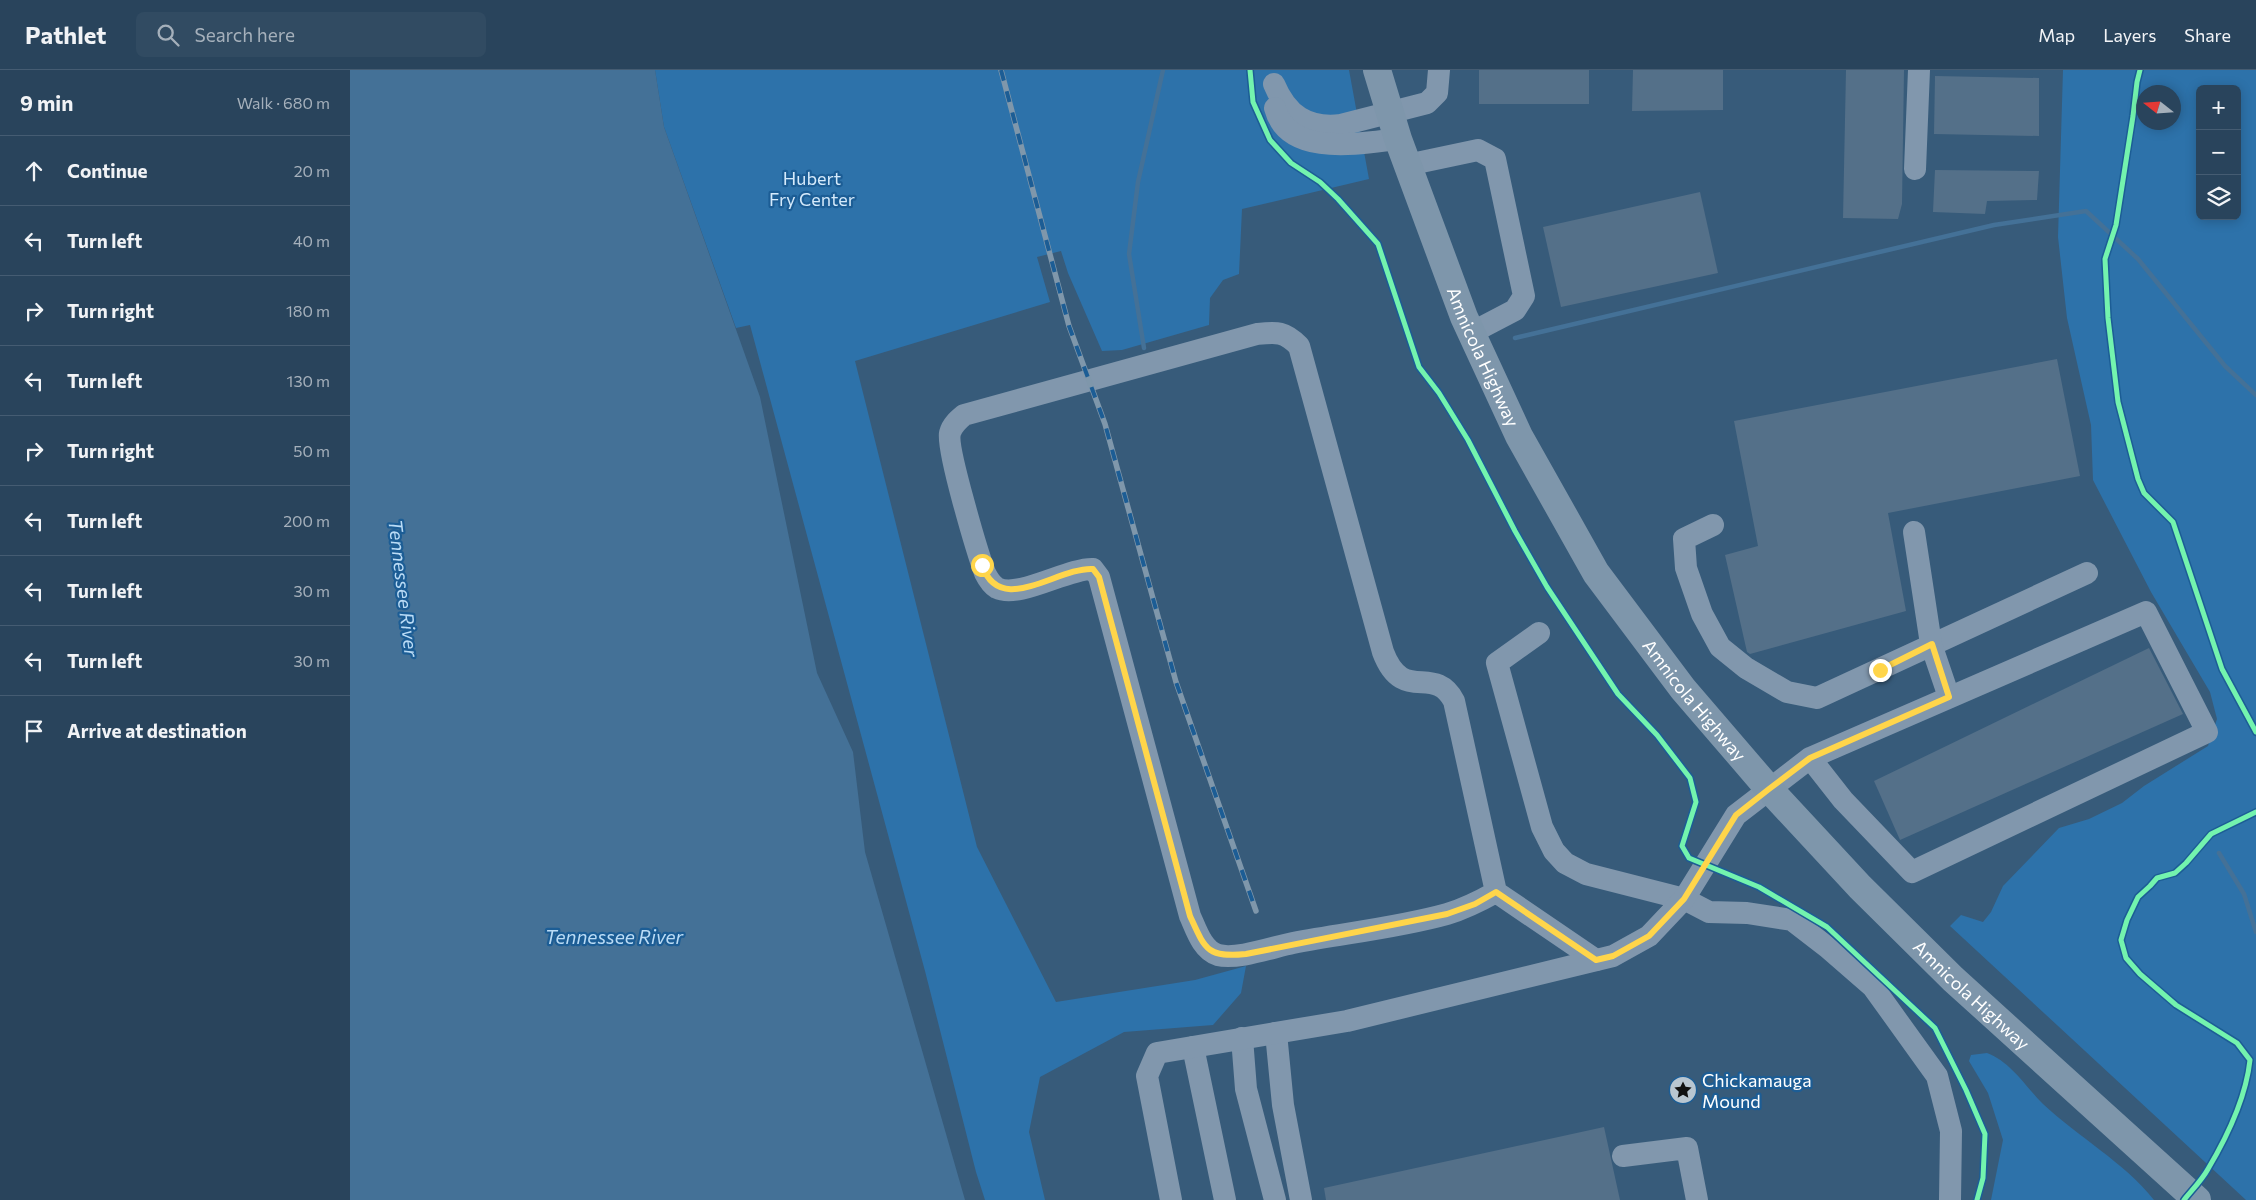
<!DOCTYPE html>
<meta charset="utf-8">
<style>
body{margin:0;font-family:Commissioner,sans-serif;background:#314b62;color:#f1f3f6}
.controls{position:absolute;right:15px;top:15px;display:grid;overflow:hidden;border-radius:8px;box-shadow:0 2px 12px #0003}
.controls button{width:45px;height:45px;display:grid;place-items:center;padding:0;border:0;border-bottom:1px solid #455c72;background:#29445c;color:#f1f3f6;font:25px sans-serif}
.compass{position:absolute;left:1786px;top:15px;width:45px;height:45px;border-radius:50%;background:#29445c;box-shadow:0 2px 12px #0003;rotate:287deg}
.stop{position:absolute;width:15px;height:15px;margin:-11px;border:4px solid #ffd54a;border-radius:50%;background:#fff}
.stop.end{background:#ffd54a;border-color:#fff;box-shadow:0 1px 5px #0008}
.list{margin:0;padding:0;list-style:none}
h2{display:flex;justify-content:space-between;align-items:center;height:65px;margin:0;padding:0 20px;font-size:21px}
h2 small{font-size:16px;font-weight:400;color:#a5b0bb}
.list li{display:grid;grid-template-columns:32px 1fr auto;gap:15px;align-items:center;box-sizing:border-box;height:70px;padding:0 20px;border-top:1px solid #455c72}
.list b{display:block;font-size:19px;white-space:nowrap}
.list em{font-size:16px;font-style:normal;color:#a5b0bb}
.icon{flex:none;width:28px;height:28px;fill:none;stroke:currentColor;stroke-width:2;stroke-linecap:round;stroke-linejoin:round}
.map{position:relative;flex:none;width:1906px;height:1130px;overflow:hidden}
header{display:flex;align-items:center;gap:30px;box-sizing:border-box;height:70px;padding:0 25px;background:#29445c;border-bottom:1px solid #455c72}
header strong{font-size:24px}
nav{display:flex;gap:28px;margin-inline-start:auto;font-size:18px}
.search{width:350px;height:45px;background:#314b62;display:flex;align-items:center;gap:12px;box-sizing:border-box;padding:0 18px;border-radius:8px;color:#a5b0bb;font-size:19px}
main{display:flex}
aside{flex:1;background:#29445c}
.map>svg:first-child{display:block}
.green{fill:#2d72aa;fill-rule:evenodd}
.water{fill:#447197}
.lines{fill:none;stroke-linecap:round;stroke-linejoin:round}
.stream{stroke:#447197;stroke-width:4.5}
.building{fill:#547089}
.minor{stroke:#8197ad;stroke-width:22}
.major{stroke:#7e96ab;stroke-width:28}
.rail-casing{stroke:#7f97ab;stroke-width:5.5}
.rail{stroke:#1c5d95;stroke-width:4;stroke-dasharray:11;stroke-linecap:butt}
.cycleway-casing{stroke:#1c5d95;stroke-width:8}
.cycleway{stroke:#73f3ae;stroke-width:5}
.route{stroke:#ffd54a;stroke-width:6}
.labels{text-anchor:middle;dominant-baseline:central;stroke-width:4.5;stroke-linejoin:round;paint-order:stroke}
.park-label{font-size:18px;fill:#d5eafb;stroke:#1c5d95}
.street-label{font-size:18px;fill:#fff;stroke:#1c5d95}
.poi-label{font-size:18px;fill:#fff;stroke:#1c5d95;text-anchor:start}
.water-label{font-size:19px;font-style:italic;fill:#bbdcf6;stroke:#1c5d95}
</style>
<header>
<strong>Pathlet</strong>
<div class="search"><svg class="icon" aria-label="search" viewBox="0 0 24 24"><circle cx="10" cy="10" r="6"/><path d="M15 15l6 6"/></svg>Search here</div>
<nav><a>Map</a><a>Layers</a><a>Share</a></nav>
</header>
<main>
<aside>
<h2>9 min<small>Walk · 680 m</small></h2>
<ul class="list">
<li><svg class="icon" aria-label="ahead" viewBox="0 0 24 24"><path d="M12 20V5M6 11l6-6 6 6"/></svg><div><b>Continue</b></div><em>20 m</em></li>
<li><svg class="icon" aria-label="left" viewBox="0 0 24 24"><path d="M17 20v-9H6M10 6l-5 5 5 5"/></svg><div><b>Turn left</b></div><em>40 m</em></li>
<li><svg class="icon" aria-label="right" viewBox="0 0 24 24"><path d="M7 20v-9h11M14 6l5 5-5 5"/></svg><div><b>Turn right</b></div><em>180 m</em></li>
<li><svg class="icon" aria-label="left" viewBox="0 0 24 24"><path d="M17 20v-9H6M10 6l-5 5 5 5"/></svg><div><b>Turn left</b></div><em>130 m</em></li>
<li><svg class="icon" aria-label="right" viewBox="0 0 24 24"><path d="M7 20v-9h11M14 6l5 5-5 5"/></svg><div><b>Turn right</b></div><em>50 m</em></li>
<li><svg class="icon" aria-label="left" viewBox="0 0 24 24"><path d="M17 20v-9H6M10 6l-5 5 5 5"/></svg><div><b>Turn left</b></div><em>200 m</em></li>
<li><svg class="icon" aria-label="left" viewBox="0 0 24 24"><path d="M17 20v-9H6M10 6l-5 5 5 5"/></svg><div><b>Turn left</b></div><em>30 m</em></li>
<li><svg class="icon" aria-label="left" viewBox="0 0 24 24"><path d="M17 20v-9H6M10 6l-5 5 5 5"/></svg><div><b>Turn left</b></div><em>30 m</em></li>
<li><svg class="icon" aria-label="arrive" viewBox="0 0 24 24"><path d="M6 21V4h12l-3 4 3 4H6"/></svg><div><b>Arrive at destination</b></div></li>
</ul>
</aside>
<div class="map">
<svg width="1906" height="1130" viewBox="0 0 1906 1130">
<rect width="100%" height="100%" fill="#375b7a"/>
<g class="green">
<path d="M305,0h694l20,109 -127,30 -3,65 -16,6 -13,18 -1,27 -87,25 -20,1 -34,-78 -7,-22 -24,6 13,45 -195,59 122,486 79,155 139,-22 51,-14 -5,27 -28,32 -89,7 -84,45 -11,55 16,68h-60l-9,-28 -51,-201 -175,-646 -14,3 -72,-201z"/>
<path d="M1713,0h193v1130h-10l-296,-274 11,-11 22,7 8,-10 12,-26 56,-58 30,-9 33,-16 22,-17 64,-40 9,-27 -7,-27 -59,-100 -58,-112 -2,-55 -24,-107 -9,-81zM1850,19h37v127h-37zM1794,22h30v30h-30z"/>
<path d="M1637,983c24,9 38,33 56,51 35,33 81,58 111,96h-163l12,-60 -15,-47 -19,-32 2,-6z"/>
</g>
<path class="water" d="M0,0h305l9,57 96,270 57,276 36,79 12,100 100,348h-615z"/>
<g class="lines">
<g class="stream">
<path d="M1165,268l479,-113 92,-14 52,48 87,107 31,29"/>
<path d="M794,278l-15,-94 9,-72 25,-112"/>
<path d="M1869,783l25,41 12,38"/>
</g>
</g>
<g class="building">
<rect x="1129" y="0" width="110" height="34"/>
<path d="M1283,0h90v40l-91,1z"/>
<path d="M1496,0h58l-2,134 -4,15 -55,-1z"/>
<path d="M1585,6l104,2v58l-105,-2z"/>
<path d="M1585,100l104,1 -2,29 -50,1 -2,13 -52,-2z"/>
<path d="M1350,122l18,81 -157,34 -18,-80z"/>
<path d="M1707,289l23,117 -192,37 18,98 -156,43 -3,-2 -22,-97 33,-9 -24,-125z"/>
<path d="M1799,578l34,66 -283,126 -26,-59z"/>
<path d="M1254,1057l16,73h-294l-2,-12z"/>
</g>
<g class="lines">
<g class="minor">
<path d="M924,14c13,31 33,45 67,41l86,-22 10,-10 2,-23"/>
<path d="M925,38c13,50 87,35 123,31"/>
<path d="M1057,95l71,-15 17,9 29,137 -9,14 -44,23"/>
<path d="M1565,99l4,-99"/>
<path d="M1363,455l-29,14 2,29 16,46 18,33 26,21 41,24 30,6 270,-125"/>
<path d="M1564,462l17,112 18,53"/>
<path d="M1189,563l-42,30 45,164 12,24 11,12 21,11 98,25 25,13 38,1 45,7 35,27 46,40 64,89 14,55 -1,69"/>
<path d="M1146,822c-16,9 -32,17 -49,22 -50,14 -103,19 -154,29 -20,4 -56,17 -75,12 -16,-5 -22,-26 -28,-39l-91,-339 -6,-8c-25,-1 -74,30 -96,19 -5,-3 -9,-9 -12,-15 -7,-19 -39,-125 -35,-140 2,-8 8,-13 14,-18l293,-81c20,-2 27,-3 42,12l84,306c20,53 51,11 71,49l42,191 100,68"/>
<path d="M926,963l7,72 18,95"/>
<path d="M892,968l4,51 29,111"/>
<path d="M843,977l32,153"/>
<path d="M1273,1086l64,-8 10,52"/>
<path d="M821,1130l-24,-124 10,-23 190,-32 266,-65 36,-20 35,-37 52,-84 74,-57 336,-146 61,120 -295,140 -69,-72 -33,-42"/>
</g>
<path class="major" id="s1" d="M1027,0l21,69 66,178 55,119 77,137 87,116 86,100 91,98 93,92 244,221"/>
<g class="rail-casing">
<path id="rail" d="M651,0l68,256 36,98 71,258 80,229"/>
</g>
<use href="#rail" class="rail"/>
<g class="cycleway-casing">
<g id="cycleway">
<path d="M900,0l3,32 17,38 21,23 29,19 18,17 40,45 41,123 20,26 29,47 47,91 32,56 71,107 39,41 33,43 6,24 -14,44 7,12 70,29 68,40 108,101 31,62 19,44 -2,44 -6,22"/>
<path d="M1790,0l-3,12 -4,34 -17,109 -11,34 3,59 10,84 20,77 6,14 29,29 49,147 34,63"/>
<path d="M1834,1130c8,-10 18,-20 24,-31 19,-32 38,-72 42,-109l-13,-17 -61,-38 -36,-31 -14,-16 -5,-18 6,-20 11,-23 12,-11 7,-8 18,-5 11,-10 25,-29 45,-22"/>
</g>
</g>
<use href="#cycleway" class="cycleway"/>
</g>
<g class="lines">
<path class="route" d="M632,495c18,53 75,2 111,4l6,8 91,339c15,33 17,42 56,38l201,-40 28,-10 21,-12 100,68 17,-4 36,-20 35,-37 52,-84 33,-26 41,-31 139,-61 -17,-53 -52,26"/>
</g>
<defs>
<g id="sight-disc" transform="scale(1.4375)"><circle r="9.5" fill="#b9c6d0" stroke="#1c5d95"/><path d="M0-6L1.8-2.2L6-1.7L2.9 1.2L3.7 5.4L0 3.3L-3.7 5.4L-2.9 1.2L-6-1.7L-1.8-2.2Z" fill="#111"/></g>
</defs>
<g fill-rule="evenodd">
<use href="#sight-disc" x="1333" y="1020"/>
</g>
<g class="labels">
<g class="park-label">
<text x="462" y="108">Hubert<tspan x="462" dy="21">Fry Center</tspan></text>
</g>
<g class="street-label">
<text stroke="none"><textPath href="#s1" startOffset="306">Amnicola Highway</textPath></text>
<text stroke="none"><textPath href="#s1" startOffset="711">Amnicola Highway</textPath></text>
<text stroke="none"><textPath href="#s1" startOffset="1116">Amnicola Highway</textPath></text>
</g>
<g class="poi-label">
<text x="1352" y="1010">Chickamauga<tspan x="1352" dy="21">Mound</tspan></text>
</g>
<g class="water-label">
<text transform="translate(54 518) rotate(83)">Tennessee River</text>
<text x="264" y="866">Tennessee River</text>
</g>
</g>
</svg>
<div class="controls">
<button>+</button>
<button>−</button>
<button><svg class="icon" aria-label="layers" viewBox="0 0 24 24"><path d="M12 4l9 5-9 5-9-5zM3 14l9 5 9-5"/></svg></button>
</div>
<svg class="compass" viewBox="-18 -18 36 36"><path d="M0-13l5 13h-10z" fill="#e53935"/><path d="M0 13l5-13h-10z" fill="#a5b0bb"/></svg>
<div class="stop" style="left:632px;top:495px"></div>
<div class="stop end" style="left:1530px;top:600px"></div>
</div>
</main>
